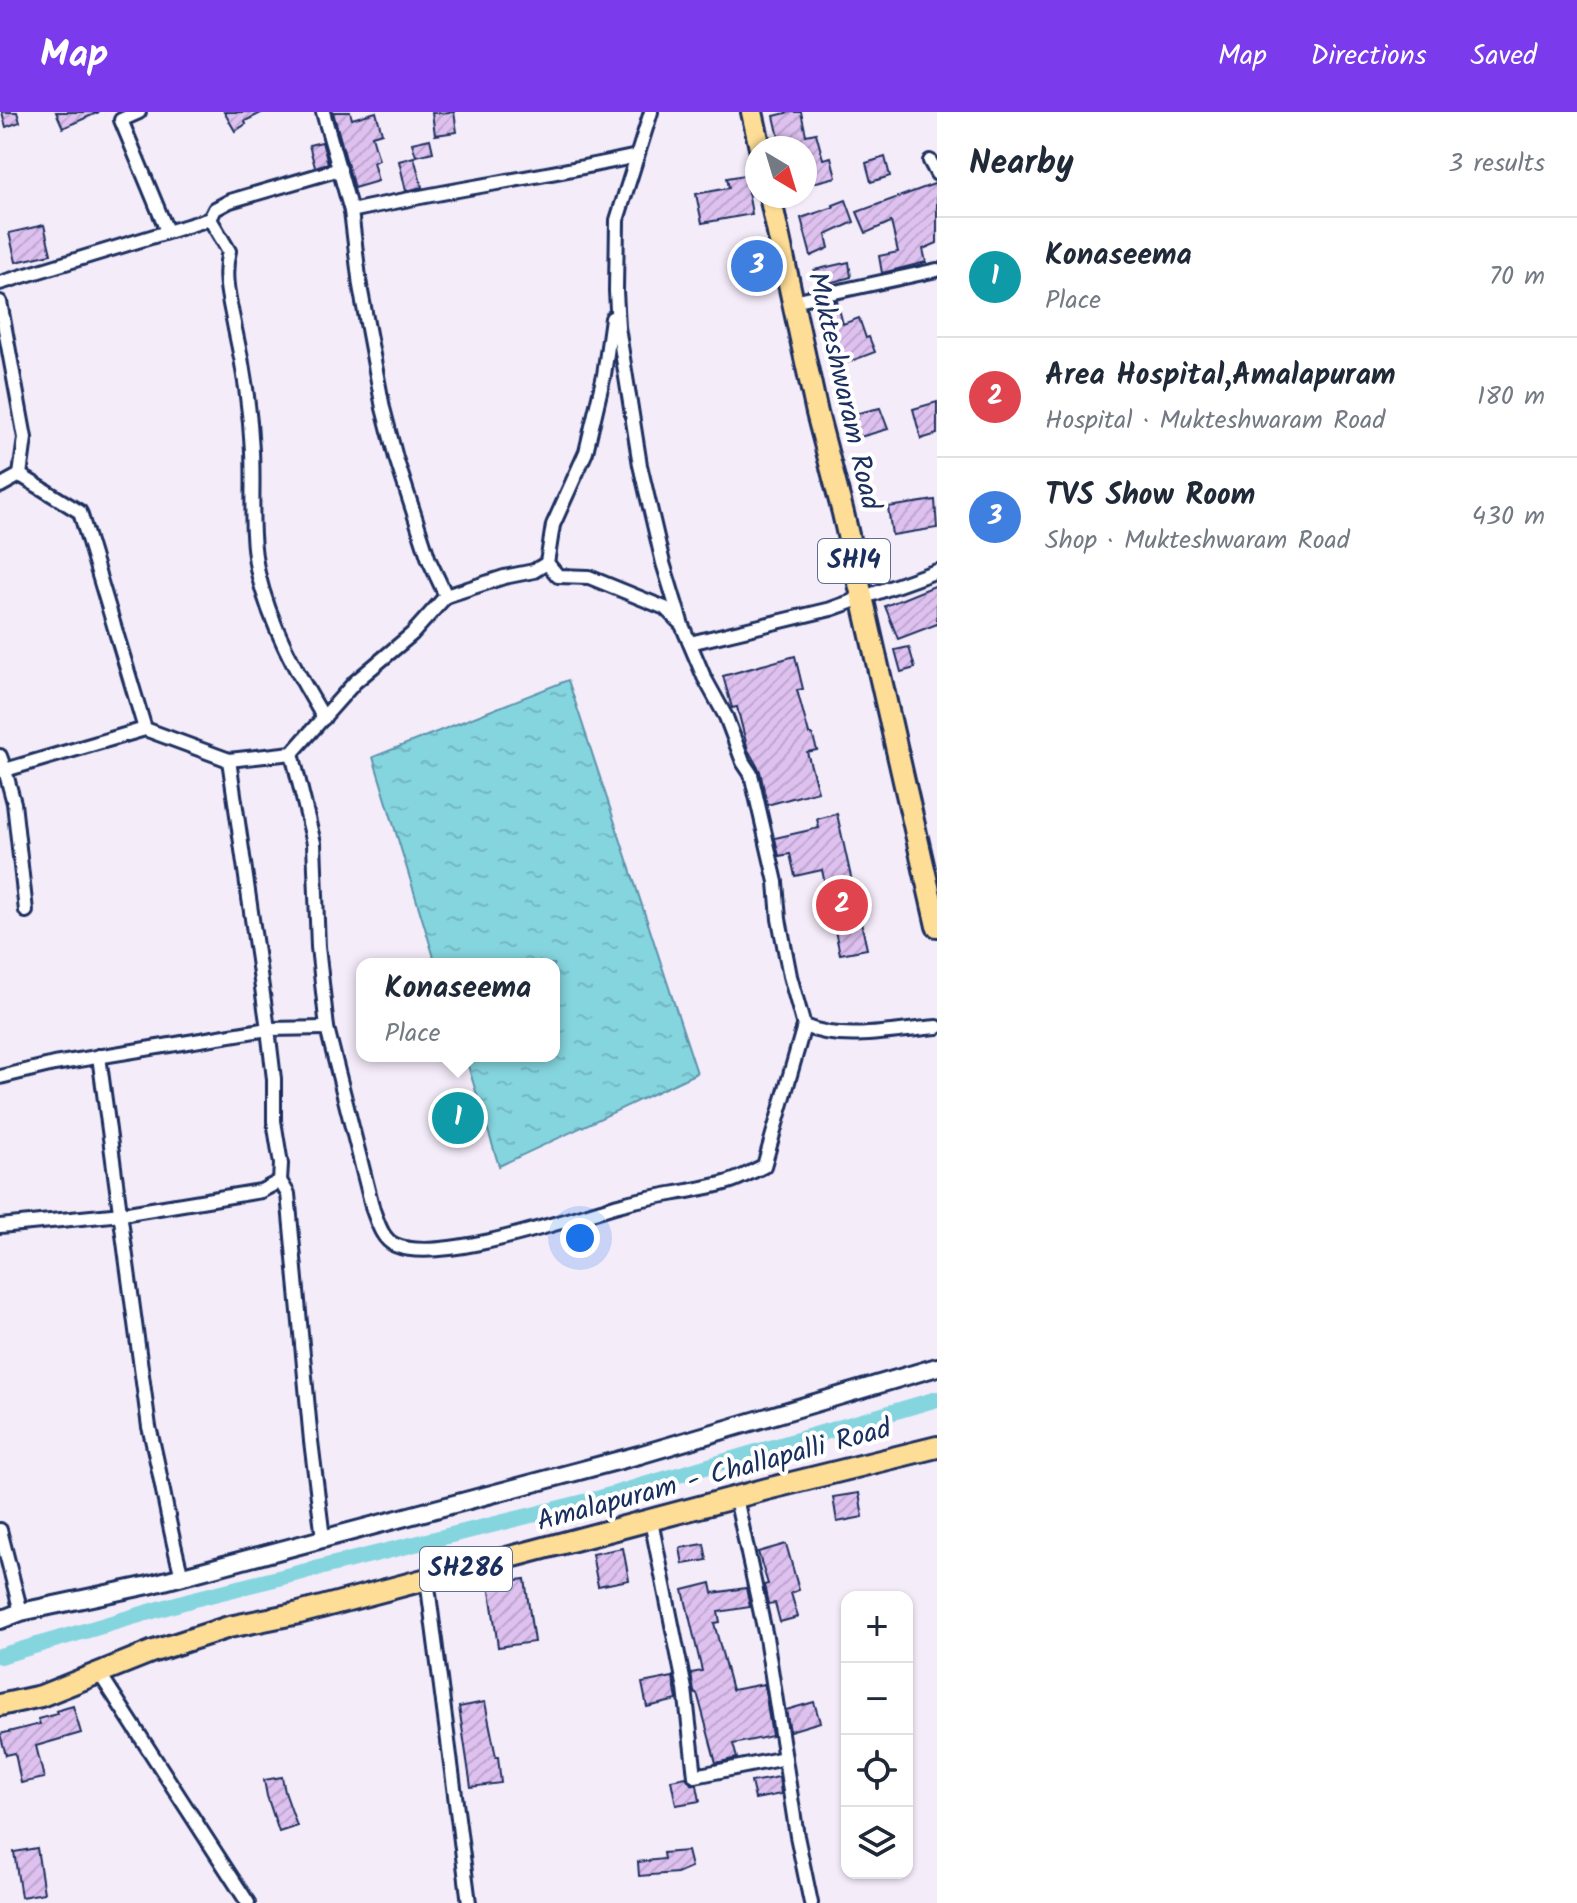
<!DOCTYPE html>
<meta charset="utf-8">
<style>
body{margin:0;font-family:Kalam,sans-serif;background:#f2f2f3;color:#1f2937}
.controls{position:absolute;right:24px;bottom:24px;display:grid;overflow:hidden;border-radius:16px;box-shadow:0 2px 6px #0004}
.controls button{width:72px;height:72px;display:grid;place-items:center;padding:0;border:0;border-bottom:2px solid #e0e1e3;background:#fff;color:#1f2937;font:40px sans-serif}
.compass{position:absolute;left:745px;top:24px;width:72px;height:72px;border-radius:50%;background:#fff;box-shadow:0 2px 6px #0004;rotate:142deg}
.you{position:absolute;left:580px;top:1126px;width:28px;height:28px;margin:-20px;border:6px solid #fff;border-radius:50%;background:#1a73e8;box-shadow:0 0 0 12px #1a73e833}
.badge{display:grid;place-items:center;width:52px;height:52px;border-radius:50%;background:#7c3aed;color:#fff;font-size:26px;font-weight:700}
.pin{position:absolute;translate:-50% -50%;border:4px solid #fff;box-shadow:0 2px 8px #0006}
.popup{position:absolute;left:356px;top:846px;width:204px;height:104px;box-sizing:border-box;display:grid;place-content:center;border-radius:16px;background:#fff;filter:drop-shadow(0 2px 6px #0005);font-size:26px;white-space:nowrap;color:#747a83}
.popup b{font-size:30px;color:#1f2937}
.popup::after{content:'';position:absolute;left:50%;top:100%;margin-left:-16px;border:16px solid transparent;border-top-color:#fff}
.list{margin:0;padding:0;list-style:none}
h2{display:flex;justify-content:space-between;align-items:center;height:104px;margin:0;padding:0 32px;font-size:34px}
h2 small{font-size:26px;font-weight:400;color:#747a83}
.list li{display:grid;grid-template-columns:52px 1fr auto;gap:24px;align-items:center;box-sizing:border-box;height:120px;padding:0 32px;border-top:2px solid #e0e1e3}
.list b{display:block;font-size:30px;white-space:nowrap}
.list p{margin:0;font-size:26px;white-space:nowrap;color:#747a83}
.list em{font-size:26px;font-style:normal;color:#747a83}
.icon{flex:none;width:44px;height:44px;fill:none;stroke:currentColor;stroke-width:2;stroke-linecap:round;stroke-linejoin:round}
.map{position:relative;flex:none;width:937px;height:1791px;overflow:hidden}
header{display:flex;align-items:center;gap:48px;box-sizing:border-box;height:112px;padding:0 40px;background:#7c3aed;color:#fff}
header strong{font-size:38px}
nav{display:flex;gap:44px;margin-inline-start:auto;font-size:28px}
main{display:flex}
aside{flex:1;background:#fff}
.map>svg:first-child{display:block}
.water{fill:url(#water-ripples);stroke:#5b93ab;stroke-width:2}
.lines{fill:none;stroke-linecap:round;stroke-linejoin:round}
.canal{stroke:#85d5df;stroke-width:16}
.building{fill:url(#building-hatch);stroke:#1b2f5e;stroke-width:2}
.minor-casing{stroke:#1b2f5e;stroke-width:18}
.tertiary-casing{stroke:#1b2f5e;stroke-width:22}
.primary-casing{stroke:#1b2f5e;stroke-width:26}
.minor{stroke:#fff;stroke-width:12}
.tertiary{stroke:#fff;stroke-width:16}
.primary{stroke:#fedd96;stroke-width:20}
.labels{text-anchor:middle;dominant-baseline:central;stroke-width:8;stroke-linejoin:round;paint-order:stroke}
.shield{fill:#fff;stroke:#5f6d8e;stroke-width:2}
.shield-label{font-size:26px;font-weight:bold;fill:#1b2f5e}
.street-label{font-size:28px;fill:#1b2f5e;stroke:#fff}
</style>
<header>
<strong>Map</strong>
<nav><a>Map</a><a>Directions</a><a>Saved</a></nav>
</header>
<main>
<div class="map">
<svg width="937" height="1791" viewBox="0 0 937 1791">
<defs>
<pattern id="water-ripples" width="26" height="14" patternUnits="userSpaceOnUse" patternTransform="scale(2)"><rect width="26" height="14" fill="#85d5df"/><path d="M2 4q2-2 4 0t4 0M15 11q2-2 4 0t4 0" fill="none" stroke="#72b7c2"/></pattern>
<pattern id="building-hatch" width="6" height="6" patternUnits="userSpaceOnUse" patternTransform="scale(2)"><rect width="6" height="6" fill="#dec1ef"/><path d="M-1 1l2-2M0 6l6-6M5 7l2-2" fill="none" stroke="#bea6cf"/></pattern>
</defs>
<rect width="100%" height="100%" fill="#f5ecfa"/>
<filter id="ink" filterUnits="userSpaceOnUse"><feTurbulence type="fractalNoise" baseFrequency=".0125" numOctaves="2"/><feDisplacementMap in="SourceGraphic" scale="16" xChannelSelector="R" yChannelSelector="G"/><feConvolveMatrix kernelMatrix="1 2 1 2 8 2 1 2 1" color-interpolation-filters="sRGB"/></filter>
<g filter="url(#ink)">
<path class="water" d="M568,568l129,393 -198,93 -34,-110h89v-92h-118l-63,-207z"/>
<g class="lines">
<path class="canal" d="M0,1544l190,-56 410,-102 337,-99"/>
</g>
<g class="building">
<path d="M2,0h15l3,10 -14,5z"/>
<path d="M56,0h43l-36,16z"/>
<path d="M224,0h39l-18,9 1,3 -11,7z"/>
<path d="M333,0h17l2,7 24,-7 6,21 -10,3 7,24 -6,2 5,19 -24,7z"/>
<path d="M454,0l3,20 -22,3 -3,-22z"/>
<path d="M790,0h11l5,23 10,-2 7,26 8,-2 5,20 -31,8v-37h-31v-4l6,-2 -6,-26z"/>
<path d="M430,27l3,13 -17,4 -4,-13z"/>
<path d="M322,30l6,21 -13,4 -6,-22z"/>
<path d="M414,45l8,30 -16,4 -7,-30z"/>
<path d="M885,45l5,19 -19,6 -5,-19z"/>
<path d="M745,63l7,39 -50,9 -6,-29 33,-6 -2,-10z"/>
<path d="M937,71v60l-14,6 3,13 -44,11 -3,-17 19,-4 -7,-30 -25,11 -9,-21z"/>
<path d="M846,88l8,22 -28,13 3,13 -18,8 -10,-38 33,-11 -1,-2z"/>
<path d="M44,113l7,29 -35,8 -7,-29z"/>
<path d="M849,150l2,15 -33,9 -4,-16z"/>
<path d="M837,189l6,23 16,-6 7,20 3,-1 6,15 -37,14 -3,-9 -4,1 -8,-25 4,-2 -7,-26z"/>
<path d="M937,290v32l-16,5 -8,-30z"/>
<path d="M880,296l8,21 -28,8 -6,-23z"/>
<path d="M935,388l2,28 -45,7 -4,-28z"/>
<path d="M937,473v39l-39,15 -13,-33z"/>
<path d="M909,535l6,21 -14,4 -6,-22z"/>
<path d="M795,544l8,33 -6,1 12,44h3l5,16 -10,2 11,39 -51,14 -7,-34 -12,-21 -11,-43 -5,1 -9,-32z"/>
<path d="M837,702l30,135 -27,5 -18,-84 -27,6 -5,-22 -11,2 -4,-18 44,-10 -2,-9z"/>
<path d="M859,1381l4,24 -26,5 -4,-25z"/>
<path d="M704,1432l3,16 -24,4 -3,-16z"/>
<path d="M786,1432l13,46 -8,3 7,24 -18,5 -5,-19 -7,1 -4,-19 4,-1 -10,-32z"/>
<path d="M623,1436l6,32 -31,6 -6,-32z"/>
<path d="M525,1467l9,63 -36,5 -9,-63z"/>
<path d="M711,1471l2,10 33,-5 4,19 -32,5 2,10 -6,1 18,67 32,-6 8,52 -39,8 4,14 -21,5 -18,-67 -4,-4 -3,-19 11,-2 -19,-81z"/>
<path d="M673,1565l4,23 -30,7 -5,-24z"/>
<path d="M485,1590l11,55h2l3,26 -30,4 -12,-80z"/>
<path d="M814,1590l6,20 -30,9 -4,-21z"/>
<path d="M73,1594l8,27 -45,13 8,32 -23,5 -6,-30 -9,2 -6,-21 40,-10 -2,-5 19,-5 -1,-3z"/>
<path d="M282,1665l3,15 12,34 -18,6 -12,-36 -3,-16z"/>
<path d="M686,1665l5,7 6,1 3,16 -24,4 -5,-25z"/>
<path d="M779,1665l2,17 -26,5 -4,-17z"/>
<path d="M37,1736l7,45 -23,4 -7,-45z"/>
<path d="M687,1739l4,16 -14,6 -38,3 -1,-14 26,-3 -1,-6z"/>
</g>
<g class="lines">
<g class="minor-casing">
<g id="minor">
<path d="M139,0l-18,8 46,111"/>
<path d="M323,0l28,99 9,75 23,122 13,50 33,102 17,36"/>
<path d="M651,0l-34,108 -1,71 2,36 22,138 23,98 18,59"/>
<path d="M930,49l7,13"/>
<path d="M351,99c95,-21 191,-34 286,-55"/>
<path d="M210,107l19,32c-7,27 1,51 6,78 9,39 15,82 17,122 2,40 -3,83 6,122 12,52 39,100 66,145"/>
<path d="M0,171l210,-64 5,-10 15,-8 110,-32"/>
<path d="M793,189l144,-31"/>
<path d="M0,190l25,136 -5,37 -20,11"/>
<path d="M20,363l60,37 65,217"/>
<path d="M547,451l6,-38 33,-73 18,-77 8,-57"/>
<path d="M690,531l141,-34 106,-38"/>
<path d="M292,641l22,90 4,104 9,81 46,182c5,13 9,29 22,35 45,20 178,-28 227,-41 34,-9 69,-12 103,-21 13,-3 26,-11 39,-17l40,-140"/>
<path d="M0,644l5,14 140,-41 84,31 63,-7 63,-71 57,-48 34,-38 58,-19 30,-6 13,-8 11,13 31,1 76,31 17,17 22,52 22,40 17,45 8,12 25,108 3,37 11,57 14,50c40,17 90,4 133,1"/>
<path d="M5,658l9,33 12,108"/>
<path d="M99,944l50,371c13,50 19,100 33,149"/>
<path d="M0,965l54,-13 214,-35 -39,-269"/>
<path d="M280,1069l8,13 23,247 12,97"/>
<path d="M0,1114l122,-12 139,-23 19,-10 1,-17 -7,-43v-42l-6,-50 59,-1"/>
<path d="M736,1386l30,139 31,199 14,67"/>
<path d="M651,1409l34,168 10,87 90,-18"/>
<path d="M0,1418l21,82"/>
<path d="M427,1467l42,324"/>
<path d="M100,1562l148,229"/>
</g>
</g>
<g class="tertiary-casing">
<path id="tertiary" d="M0,1508l21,-8 128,-27 490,-130 298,-88"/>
</g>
<g class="primary-casing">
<g id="primary">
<path d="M752,0l8,36"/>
<path d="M770,84l47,217 26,100 94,413"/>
<path d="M0,1593l41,-9 110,-44 78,-25 70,-14 468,-124 170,-42"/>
</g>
</g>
<use href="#minor" class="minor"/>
<use href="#tertiary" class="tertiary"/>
<use href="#primary" class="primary"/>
</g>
</g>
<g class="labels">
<g class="shield">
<rect x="818" y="427" width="72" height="44" rx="6"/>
<rect x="420" y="1435" width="92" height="44" rx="6"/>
</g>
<g class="shield-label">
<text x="854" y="449">SH14</text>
<text x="466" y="1457">SH286</text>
</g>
<g class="street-label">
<text transform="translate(843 279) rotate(77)">Mukteshwaram Road</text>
<text transform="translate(714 1364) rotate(-15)">Amalapuram - Challapalli Road</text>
</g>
</g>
</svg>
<div class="controls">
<button>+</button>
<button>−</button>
<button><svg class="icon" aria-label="locate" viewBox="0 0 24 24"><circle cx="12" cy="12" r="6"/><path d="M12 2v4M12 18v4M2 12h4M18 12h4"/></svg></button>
<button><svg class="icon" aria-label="layers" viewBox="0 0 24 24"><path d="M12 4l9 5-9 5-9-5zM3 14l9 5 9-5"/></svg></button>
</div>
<svg class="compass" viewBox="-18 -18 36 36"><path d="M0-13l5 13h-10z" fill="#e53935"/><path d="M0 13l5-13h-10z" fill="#747a83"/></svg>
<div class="you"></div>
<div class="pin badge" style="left:458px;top:1006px;background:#0f9aa8">1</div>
<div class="popup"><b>Konaseema</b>Place</div>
<div class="pin badge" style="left:842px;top:793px;background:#e0444e">2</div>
<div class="pin badge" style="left:757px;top:154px;background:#3f7fe0">3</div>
</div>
<aside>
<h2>Nearby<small>3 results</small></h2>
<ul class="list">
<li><span class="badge" style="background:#0f9aa8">1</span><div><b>Konaseema</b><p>Place</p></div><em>70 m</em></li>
<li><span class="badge" style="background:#e0444e">2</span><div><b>Area Hospital,Amalapuram</b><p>Hospital · Mukteshwaram Road</p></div><em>180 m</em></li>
<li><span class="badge" style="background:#3f7fe0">3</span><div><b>TVS Show Room</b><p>Shop · Mukteshwaram Road</p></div><em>430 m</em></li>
</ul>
</aside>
</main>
